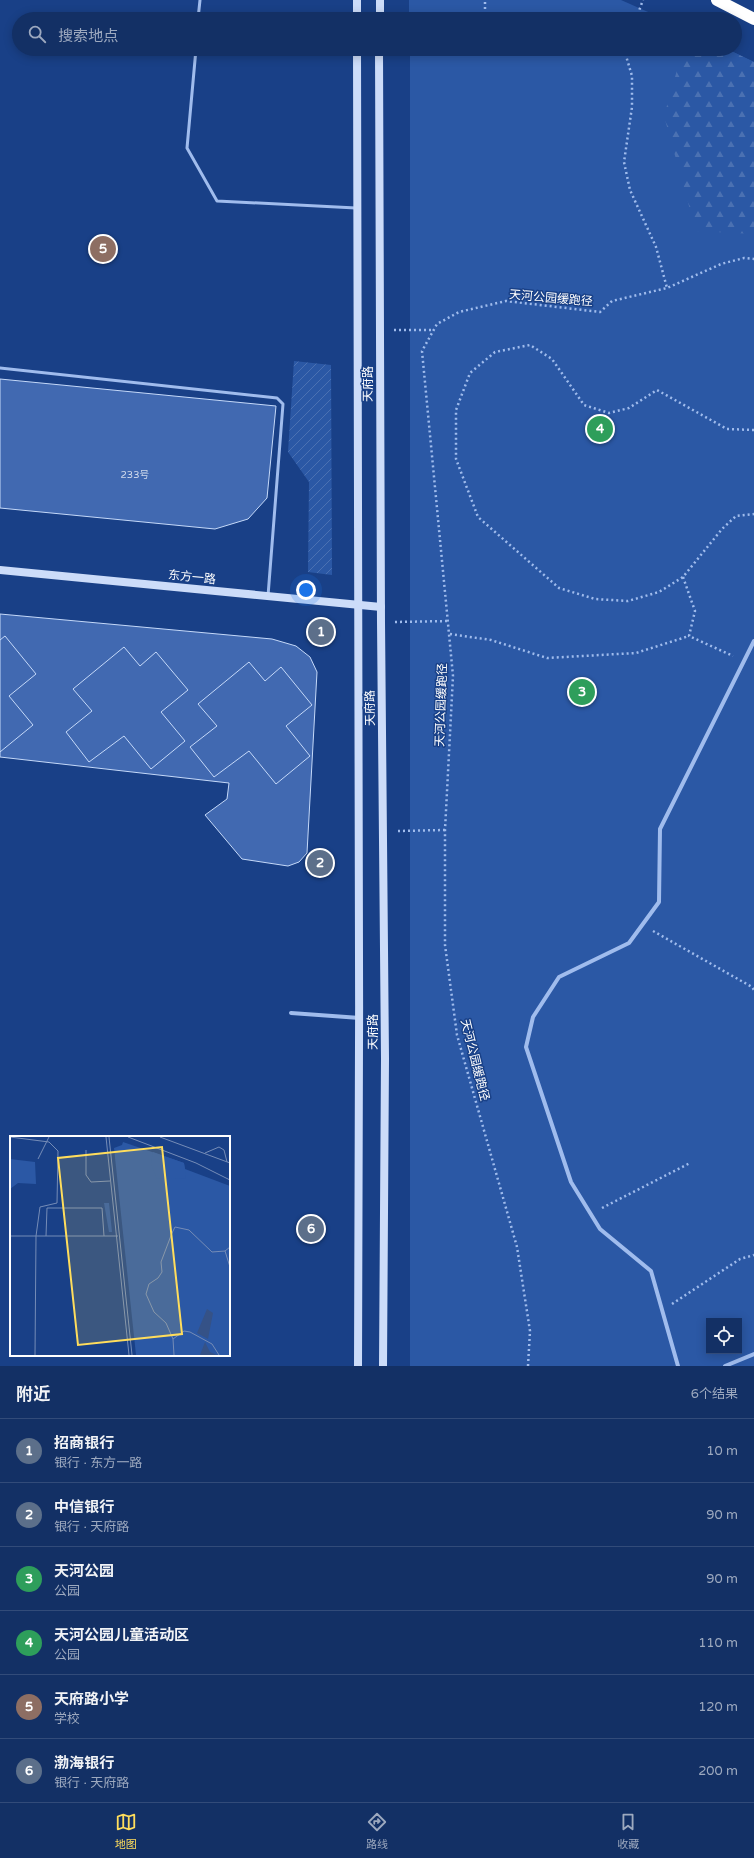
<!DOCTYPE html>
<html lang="zh">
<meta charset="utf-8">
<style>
body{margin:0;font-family:"Varela Round","Noto Sans SC",sans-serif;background:#203c6e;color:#f1f3f6}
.controls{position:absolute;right:12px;bottom:12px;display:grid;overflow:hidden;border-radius:0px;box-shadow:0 2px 10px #0003}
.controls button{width:36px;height:36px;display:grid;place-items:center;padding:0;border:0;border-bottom:1px solid #324b79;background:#133065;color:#f1f3f6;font:20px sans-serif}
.you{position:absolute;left:306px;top:590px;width:14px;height:14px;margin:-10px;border:3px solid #fff;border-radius:50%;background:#1a73e8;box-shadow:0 0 0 6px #1a73e833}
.badge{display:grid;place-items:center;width:26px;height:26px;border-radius:50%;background:#ffdd5c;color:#fff;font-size:13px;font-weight:700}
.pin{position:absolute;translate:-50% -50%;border:2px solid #fff;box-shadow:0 1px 4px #0006}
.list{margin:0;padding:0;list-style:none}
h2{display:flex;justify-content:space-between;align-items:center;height:52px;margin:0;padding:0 16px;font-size:17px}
h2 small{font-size:13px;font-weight:400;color:#9da9bf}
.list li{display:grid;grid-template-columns:26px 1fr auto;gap:12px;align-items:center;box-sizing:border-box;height:64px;padding:0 16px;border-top:1px solid #324b79}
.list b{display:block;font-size:15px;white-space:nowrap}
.list p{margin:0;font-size:13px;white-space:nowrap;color:#9da9bf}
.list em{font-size:13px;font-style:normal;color:#9da9bf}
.icon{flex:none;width:22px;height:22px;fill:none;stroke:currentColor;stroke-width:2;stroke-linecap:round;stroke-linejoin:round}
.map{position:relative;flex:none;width:754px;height:1366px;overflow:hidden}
.search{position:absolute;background:#133065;box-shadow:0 2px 10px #0003;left:12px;right:12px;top:12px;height:44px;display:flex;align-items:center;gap:10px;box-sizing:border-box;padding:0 14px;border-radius:22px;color:#9da9bf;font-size:15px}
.sheet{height:436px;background:#133065}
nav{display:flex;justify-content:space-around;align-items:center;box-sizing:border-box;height:56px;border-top:1px solid #324b79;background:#133065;font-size:11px;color:#9da9bf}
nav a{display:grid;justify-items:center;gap:2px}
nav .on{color:#ffdd5c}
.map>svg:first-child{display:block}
.green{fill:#2b58a5;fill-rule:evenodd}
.forest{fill:url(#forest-firs)}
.garden{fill:url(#garden-furrows)}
.building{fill:#4169b1;stroke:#c5d9f9}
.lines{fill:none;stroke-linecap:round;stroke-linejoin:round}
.path{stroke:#a0bced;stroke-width:2.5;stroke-dasharray:2 3;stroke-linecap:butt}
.lane{stroke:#a0bced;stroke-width:3}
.street{stroke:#a0bced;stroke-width:4}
.secondary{stroke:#ccdcf9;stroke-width:8}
.highway{stroke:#fff;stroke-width:12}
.labels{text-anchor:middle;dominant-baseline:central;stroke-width:3;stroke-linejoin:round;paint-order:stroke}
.number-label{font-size:10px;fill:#d0daec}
.street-label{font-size:12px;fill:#fff;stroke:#194087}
.inset-road{fill:none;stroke:#758cb7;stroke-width:1}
.view{fill:#ffdd5c;fill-opacity:0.15;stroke:#ffdd5c;stroke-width:2}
.inset-edge{fill:none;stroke:#fff;stroke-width:2}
</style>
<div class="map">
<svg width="754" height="1366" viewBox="0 0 754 1366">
<defs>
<pattern id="forest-firs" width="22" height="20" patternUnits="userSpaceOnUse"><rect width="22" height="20" fill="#2b58a5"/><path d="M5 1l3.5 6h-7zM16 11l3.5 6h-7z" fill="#4b71b2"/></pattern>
<pattern id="garden-furrows" width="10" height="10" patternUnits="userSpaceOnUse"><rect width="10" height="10" fill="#2b58a5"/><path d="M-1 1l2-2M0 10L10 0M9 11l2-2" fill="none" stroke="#4b71b2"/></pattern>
</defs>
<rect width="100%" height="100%" fill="#194087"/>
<g class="green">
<path d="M409,0h212l43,19h-255z"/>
<path d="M410,49h317l27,13v1304h-344zM709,1321h30v30h-30z"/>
</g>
<path class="forest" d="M683,49h44l27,13v172l-58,-3 -32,-115z"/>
<path class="garden" d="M294,361l37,4 1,210 -24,-3 1,-90 -21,-30z"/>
<g class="building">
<path d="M0,379l276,27 -9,92 -19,21 -33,10 -215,-21z"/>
<path d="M0,614l272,25 24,7 14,11 7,15 -10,181 -8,9 -11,4 -46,-7 -37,-44 22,-16 2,-16 -229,-26z"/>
<path d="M5,636l31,38 -27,22 24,29 -33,27v-112z"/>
<path d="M124,647l16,19 16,-14 32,38 -27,22 24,29 -34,28 -27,-33 -35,26 -23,-30 26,-21 -19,-22z"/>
<path d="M249,662l16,19 16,-14 31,38 -26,21 24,30 -34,28 -27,-33 -35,26 -24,-30 27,-21 -19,-22z"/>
</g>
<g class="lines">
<g class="path">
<path d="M485,19v-19"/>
<path d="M636,19l7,-19"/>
<path d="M624,49l8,27v31l-8,55 6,28 26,57 11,41"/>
<path d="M394,330h40"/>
<path d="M754,430l-27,-1 -70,-39 -28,18 -20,5 -25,-8 -32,-46 -22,-14 -35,7 -25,21 -14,37v49l22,58 81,71 36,11 33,2 31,-9 24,-15 39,-48 14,-13 18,-2"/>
<path d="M683,577l12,34 -6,25 44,20"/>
<path d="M395,622l54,-1"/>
<path d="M450,634l41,6 56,18 89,-5 53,-17"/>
<path d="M398,831l47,-1"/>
<path d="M653,931l99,56 2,3"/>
<path d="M602,1208l88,-45"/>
<path d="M672,1304l68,-45 14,-4"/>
<path d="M528,1366l2,-35 -13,-84 -60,-212 -12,-90v-115l8,-154 -31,-325 15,-27 22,-12 47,-11 94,11 12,-11 55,-13 54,-24 23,-6 10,1"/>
</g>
<g class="lane">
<path d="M198,19l2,-19"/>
<path d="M196,49l-9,99 30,53 139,7"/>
<path d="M0,368l277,30 6,6 -15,192"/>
</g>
<g class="street">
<path d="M291,1013l69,5"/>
<path d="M678,1366l-27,-95 -51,-42 -29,-47 -45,-135 7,-30 26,-40 70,-34 30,-41 1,-73 94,-188"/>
<path d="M725,1366l29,-12"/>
</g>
<g class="secondary">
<path d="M357,0v19"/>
<path d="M380,19v-19"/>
<path d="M357,49c0,439 4,878 1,1317"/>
<path d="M379,49l2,573 4,436 -2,308"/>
<path d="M0,570l381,37"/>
</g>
<path class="highway" d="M717,0l37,19"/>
</g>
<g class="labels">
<g class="number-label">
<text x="135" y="475">233号</text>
</g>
<g class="street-label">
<text transform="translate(551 298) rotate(5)">天河公园缓跑径</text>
<text transform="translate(368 384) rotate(-90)">天府路</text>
<text transform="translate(192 577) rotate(6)">东方一路</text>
<text transform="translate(441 705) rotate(-88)">天河公园缓跑径</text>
<text transform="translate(370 708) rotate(-91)">天府路</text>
<text transform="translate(373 1032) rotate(-90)">天府路</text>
<text transform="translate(475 1060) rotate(76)">天河公园缓跑径</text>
</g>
</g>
<g transform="translate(10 1136)">
<rect width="220" height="220" fill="#194087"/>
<path d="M113,6l61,21 1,6 45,17v169h-94l-22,-207 8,-3zM0,23l25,3 1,22 -18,-1 -8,6z" fill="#2b58a5"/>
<path d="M143,16l31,11 2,15 -29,1 -6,-15z" fill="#2b58a5"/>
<path d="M94,67h5l3,29h-3z" fill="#2b58a5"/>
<path d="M197,173l6,4 -5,26 -11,-6zM195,206l5,10 7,3h-17z" fill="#355287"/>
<path class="inset-road" d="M0,1l39,5M96,1l23,218M99,1l23,218M118,1l68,26 34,17M150,1l70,26M76,14v25l5,7 19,-1M195,17l14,-6 5,3 3,12M28,23l11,-22M0,100h108M36,100l1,-28h55l2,28M215,115l5,16M163,203l11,-8 6,1 22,12 7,11M25,219l1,-119 4,-29 17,-4 1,-52 -9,-9M164,219l-1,-16 -7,-16 -12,-11 -8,-18 3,-10 9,-6 4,-6 -1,-10 11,-29 3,-6 14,3 23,22 13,-1 5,-4"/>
<path class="view" d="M152,11l20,187 -104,11 -20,-187z"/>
<rect width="220" height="220" class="inset-edge"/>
</g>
</svg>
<div class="controls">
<button><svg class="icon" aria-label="locate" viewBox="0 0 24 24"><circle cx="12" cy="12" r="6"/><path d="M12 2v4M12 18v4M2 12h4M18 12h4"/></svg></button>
</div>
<div class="you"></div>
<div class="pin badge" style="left:321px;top:632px;background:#5c6f8a">1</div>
<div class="pin badge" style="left:320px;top:863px;background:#5c6f8a">2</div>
<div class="pin badge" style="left:582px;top:692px;background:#2e9e5b">3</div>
<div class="pin badge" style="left:600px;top:429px;background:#2e9e5b">4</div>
<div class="pin badge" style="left:103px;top:249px;background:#8d6e63">5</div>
<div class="pin badge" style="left:311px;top:1229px;background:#5c6f8a">6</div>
<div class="search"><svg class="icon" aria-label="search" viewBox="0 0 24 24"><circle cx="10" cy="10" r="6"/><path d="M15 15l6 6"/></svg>搜索地点</div>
</div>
<section class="sheet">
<h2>附近<small>6个结果</small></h2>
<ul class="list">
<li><span class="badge" style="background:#5c6f8a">1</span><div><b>招商银行</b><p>银行 · 东方一路</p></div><em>10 m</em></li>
<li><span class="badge" style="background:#5c6f8a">2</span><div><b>中信银行</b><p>银行 · 天府路</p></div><em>90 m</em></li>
<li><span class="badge" style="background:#2e9e5b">3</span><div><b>天河公园</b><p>公园</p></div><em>90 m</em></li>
<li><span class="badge" style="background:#2e9e5b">4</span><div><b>天河公园儿童活动区</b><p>公园</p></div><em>110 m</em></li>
<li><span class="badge" style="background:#8d6e63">5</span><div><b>天府路小学</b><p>学校</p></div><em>120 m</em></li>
<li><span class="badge" style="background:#5c6f8a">6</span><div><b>渤海银行</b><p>银行 · 天府路</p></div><em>200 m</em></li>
</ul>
</section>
<nav>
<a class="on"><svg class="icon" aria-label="map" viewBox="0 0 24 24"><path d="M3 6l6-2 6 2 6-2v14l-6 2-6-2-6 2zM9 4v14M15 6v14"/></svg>地图</a>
<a><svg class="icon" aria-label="directions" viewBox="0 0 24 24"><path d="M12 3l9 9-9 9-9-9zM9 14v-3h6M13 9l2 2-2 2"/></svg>路线</a>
<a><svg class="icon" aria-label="saved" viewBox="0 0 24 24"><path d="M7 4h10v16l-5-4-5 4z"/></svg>收藏</a>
</nav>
